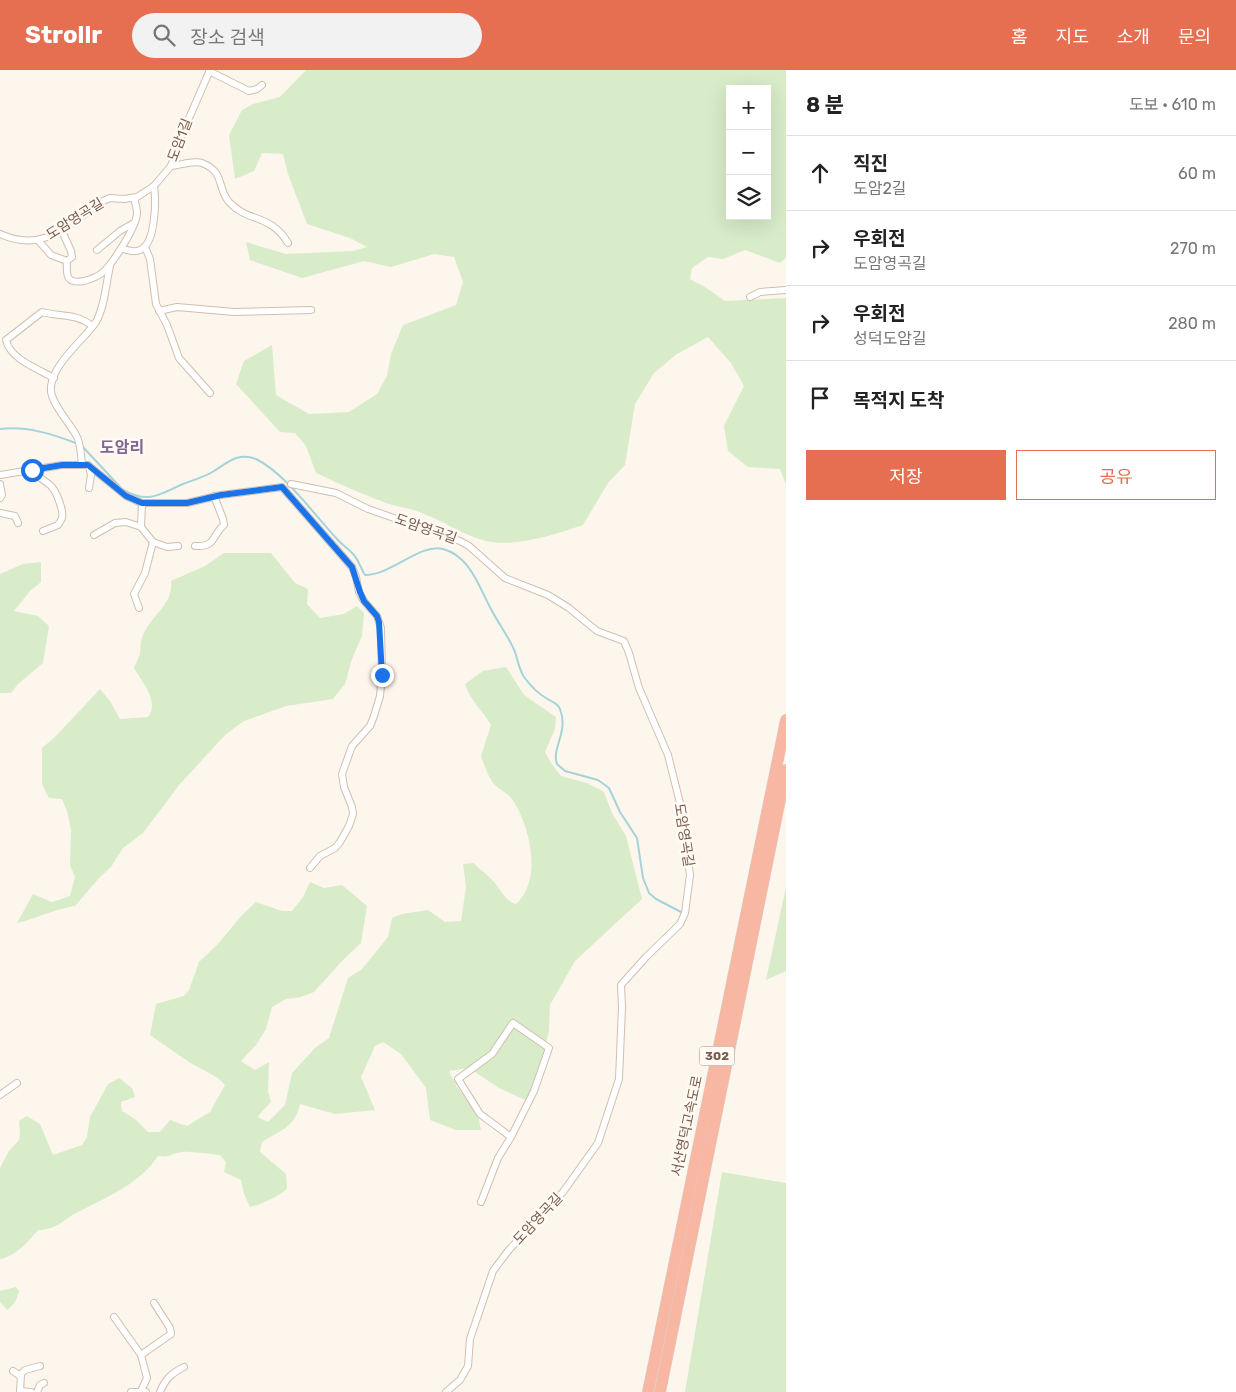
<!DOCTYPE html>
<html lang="ko">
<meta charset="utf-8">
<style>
body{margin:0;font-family:Rubik,"Noto Sans KR",sans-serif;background:#f2f2f2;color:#222}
.controls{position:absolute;right:15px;top:15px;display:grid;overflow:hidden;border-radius:0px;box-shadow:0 5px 20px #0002}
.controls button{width:45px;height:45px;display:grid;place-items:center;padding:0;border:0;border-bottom:1px solid #e0e0e0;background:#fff;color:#222;font:25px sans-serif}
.stop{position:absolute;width:15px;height:15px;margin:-11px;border:4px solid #1a73e8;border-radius:50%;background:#fff}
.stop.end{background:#1a73e8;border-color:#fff;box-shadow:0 1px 5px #0008}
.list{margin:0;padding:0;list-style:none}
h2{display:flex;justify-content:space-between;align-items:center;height:65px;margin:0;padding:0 20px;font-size:21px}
h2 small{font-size:16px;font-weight:400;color:#767676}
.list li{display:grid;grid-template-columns:32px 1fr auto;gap:15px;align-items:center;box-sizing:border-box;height:75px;padding:0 20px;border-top:1px solid #e0e0e0}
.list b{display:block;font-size:19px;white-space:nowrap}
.list p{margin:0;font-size:16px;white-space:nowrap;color:#767676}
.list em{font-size:16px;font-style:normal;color:#767676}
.actions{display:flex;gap:10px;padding:15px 20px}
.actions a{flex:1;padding:11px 0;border:1px solid #e76f51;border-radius:0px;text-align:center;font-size:18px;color:#e76f51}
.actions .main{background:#e76f51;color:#fff}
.icon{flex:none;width:28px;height:28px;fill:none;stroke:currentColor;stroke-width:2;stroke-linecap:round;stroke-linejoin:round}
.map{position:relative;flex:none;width:786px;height:1322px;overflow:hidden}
header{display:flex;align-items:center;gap:30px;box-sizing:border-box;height:70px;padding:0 25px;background:#e76f51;color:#fff}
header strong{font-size:24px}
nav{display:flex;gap:28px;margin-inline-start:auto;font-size:18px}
.search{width:350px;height:45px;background:#f2f2f2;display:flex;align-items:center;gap:12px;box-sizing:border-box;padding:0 18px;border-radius:28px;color:#767676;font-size:19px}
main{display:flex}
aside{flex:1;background:#fff}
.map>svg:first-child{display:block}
.green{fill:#d8ecc9;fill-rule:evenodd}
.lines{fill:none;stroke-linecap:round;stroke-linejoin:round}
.stream{stroke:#a5d3da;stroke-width:2}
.minor-casing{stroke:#d1beb0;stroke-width:8}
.motorway-casing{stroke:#dad1cd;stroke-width:12}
.minor{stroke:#fff;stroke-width:6}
.motorway{stroke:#f7b7a3;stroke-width:11}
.route{stroke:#1a73e8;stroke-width:6}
.labels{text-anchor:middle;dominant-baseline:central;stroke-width:5;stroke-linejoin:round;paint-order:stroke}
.shield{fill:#fffaf3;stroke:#a28b7f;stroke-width:1}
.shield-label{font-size:12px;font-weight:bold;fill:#7a5c4d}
.street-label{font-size:14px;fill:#7a5c4d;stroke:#fffaf3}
.quarter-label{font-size:16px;font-weight:bold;fill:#846695;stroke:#fffaf3}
</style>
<header>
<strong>Strollr</strong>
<div class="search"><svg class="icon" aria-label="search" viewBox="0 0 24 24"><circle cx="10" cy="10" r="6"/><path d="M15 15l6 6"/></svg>장소 검색</div>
<nav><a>홈</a><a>지도</a><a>소개</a><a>문의</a></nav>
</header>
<main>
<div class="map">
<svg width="786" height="1322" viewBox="0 0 786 1322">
<rect width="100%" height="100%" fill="#fdf6ec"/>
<g class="green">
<path d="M306,0h480v188l-6,5 -35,-13 -22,9 -15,-2 -16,11 -2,11 15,8 20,14 61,-3v187l-6,-16 -32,-2 -20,-16 -4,-25 20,-40 -13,-23 -23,-26 -31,17 -23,19 -19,31 -10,61 -17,18 -25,42c-30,10 -73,25 -104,14 -21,-7 -39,-20 -60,-27 -10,-4 -22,-5 -33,-9 -24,-9 -47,-19 -70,-30l-10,-27 -11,-13 -15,-1 -44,-48 8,-23 28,-16 4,50 33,19 40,-2 28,-18 10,-18 4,-22 12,-29 53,-20 7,-23 -9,-25 -20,-3 -43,13 -27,-6 -62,17 -52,-18 -4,-18 40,12 67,-3 14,-4 -17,-9 -43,-14 -19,-50 -5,-20 -21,-1 -8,18 -19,8 -6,-44 13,-25 11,-6 27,-7zM730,19h37v127h-37z"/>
<path d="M224,483h47l24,30 13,6 -1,15 13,14 24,-4 13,-8 7,7 -2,23 -10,23 -7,25 -12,15 -47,7 -42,15 -18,13 -46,50 -37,49 -20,15 -12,19 -12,11 -24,28c-21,3 -37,12 -58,17l16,-29 19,8 18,-6 5,-19 -5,-12 1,-35 -4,-19 -5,-12 -13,-1 -7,-14v-36l13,-11 45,-48 10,12 10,18 28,-2c12,-15 -6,-35 -14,-49 2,-5 4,-9 6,-14 1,-5 0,-11 2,-16 7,-22 32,-33 29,-57l34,-15z"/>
<path d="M41,492v20l-11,9 -16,20 24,5 11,10 -6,37 -25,21 -7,9h-11v-119l23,-10z"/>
<path d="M506,597l18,28 32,22 -1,12 -10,23 6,11 10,13 26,7 17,9 8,21 14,23 16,63 -67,62 -25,44 -1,26 -12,49 -12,20 -26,-12 -30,-20 -20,3 8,16 21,27 3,16h-25l-26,-10 -4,-32 -25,-34 -18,-12 -8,4 -14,31 14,33 -40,4 -35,-10c-6,25 -20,26 -38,38l-2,10 26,22 1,15c-12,9 -22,14 -37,18l-6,-13 -3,-14 -17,-8 2,-10 -6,-7c-13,-1 -26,-4 -38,-3 -11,1 -11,6 -24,4 -18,28 -53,42 -82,57 -14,8 -21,17 -38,17 -10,12 -23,27 -38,29v-91l9,-17 10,-11 1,-6 -1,-13 8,-5 13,8 13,31 29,-10 5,-8 3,-20 18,-33 11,-6 13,10 3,9 -14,5 1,9 14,9 12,12h12l10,-12 17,6 23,-14 15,-27 -7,-7 -29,-16 -39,-27 6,-31 28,-8 5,-6 10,-28 18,-17 26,-31 13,-12 26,9h10l11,-14 7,-15 14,6 18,-3 25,21 -6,37 -18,17 -29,32 -13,5 -15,2 -14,8 -6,22 -10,16 -15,16 14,9 14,-8 -1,29 3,11 -13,14 1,2 9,4 17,-17 7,-32 24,-26 13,-9 19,-60 14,-9 26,-32 4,-19 10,-4 26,-4 17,12 16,-1 5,-34 -3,-23 10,-1c7,6 15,12 21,19 8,9 10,18 22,22 27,-24 14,-79 -4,-105 -5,-6 -13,-10 -18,-15 -6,-7 -10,-20 -13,-28l10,-31c-9,-15 -21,-25 -26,-41l18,-13z"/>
<path d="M786,817v84l-20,9z"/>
<path d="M722,1102l64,11v209h-101z"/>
<path d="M16,1217l3,4c-2,8 -5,14 -12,19l-7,-8v-11z"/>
</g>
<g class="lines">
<g class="stream">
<path d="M0,359c27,-3 53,5 78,15"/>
<path d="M82,376l40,43c27,16 37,5 61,-5 10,-4 22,-7 31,-13 14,-9 25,-19 42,-12 29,14 59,57 81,80 5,6 12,10 17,16 5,6 7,14 11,20 27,0 55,-32 78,-26 27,7 36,38 48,60 7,14 18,28 24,43 3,9 4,17 9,25 6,8 13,16 22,21 5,4 11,4 14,11 9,23 -9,40 -3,55l8,7 33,9 11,8 11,24 17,26 6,40 6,15 7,6 25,13"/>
</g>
<g class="minor-casing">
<g id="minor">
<path d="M209,1l40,20 8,-2 5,-4"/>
<path d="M171,96c9,-1 23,-6 31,-3 23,9 15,25 27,39 19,21 41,11 59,41"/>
<path d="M0,164c44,20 69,-10 103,-33l7,-3 14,1 13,-2 17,-11 17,-20 12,-34 27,-62"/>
<path d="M38,170l13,15 16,6 5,-4 -1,-6 -9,-20"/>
<path d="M145,177l5,12 6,45 11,21 12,33 31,35"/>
<path d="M121,178c5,2 13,5 19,2 16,-6 16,-50 14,-64"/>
<path d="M97,180l23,-19 14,-8"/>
<path d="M67,191c-1,16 0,23 17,20 7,-2 13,-4 18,-8 10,-8 35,-47 35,-60 0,-5 -2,-11 -3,-15"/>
<path d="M750,227l10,-5 26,-2"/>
<path d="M159,241l18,-4 57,5 77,-2"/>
<path d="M54,308c-16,-9 -44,-19 -48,-38l36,-28c19,5 34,1 50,14"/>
<path d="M82,395c-1,-9 -1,-22 -6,-30 -7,-13 -22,-28 -25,-43 -3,-25 33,-52 45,-70 9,-16 10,-39 14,-56"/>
<path d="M89,396l2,9 -2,13"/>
<path d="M33,400c5,8 10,9 17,15 6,5 14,26 12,33 -1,3 -3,5 -4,7l-15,6"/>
<path d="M0,405l62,-10h26l38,31 16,7h45l34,-8 61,-8 70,80 4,10 3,15 5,9 13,15 4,12 1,47 -2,21 -6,20 -4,10 -18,20 -10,28 2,13 8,20 1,7 -4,12 -9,16 -5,6 -15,8 -10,12"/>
<path d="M0,414l2,11 -2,3"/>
<path d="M291,414l45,9 32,16 92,32 9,5 36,32 43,17 21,13 28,23 27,10 5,12 10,35 29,67 13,52 9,68 -5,38 -5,11 -34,33 -25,28 1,22 -3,72 -21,64 -35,49 -55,59 -15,20 -23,68 -2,27 -8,14 -14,12"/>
<path d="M0,443l15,3 3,7"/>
<path d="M141,457l1,-24"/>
<path d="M94,465l21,-12 11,-1 15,5 12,15 14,5 11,-1"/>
<path d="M195,476c22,1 16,-10 29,-21l-1,-6 -9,-23"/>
<path d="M139,538l-5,-14 11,-21 8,-31"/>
<path d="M0,1025l17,-12"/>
<path d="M481,1132l17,-44 13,-21 23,-46 15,-43 -36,-25 -21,31 -34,25 22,35 31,23"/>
<path d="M114,1247l27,38 6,23 -6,13"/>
<path d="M141,1285l30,-21 -1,-6 -16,-25"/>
<path d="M13,1301l7,5"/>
<path d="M20,1321l11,1"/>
<path d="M20,1322l1,-18 4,-4 15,-4"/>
<path d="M37,1322l3,-7 4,-2"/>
<path d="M131,1322h15"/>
<path d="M160,1322c5,-13 12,-19 24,-25"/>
</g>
</g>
<g class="motorway-casing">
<g id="motorway">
<path d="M648,1322l138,-672"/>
<path d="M660,1322l126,-622"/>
</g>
</g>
<use href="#minor" class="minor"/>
<use href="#motorway" class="motorway"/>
</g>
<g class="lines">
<path class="route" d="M32,400l30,-5h26l38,31 16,7h45l34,-8 61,-8 70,80 8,25 4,9 13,15 2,6 3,53"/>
</g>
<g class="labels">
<rect class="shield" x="699.5" y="976.5" width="35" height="19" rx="4"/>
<g class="shield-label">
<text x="717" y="986">302</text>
</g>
<g class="street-label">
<text transform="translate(180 70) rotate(-69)">도암1길</text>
<text transform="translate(75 149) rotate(-32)">도암영곡길</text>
<text transform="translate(426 459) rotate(19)">도암영곡길</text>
<text transform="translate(684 765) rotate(81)">도암영곡길</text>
<text transform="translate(687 1056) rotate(-78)">서산영덕고속도로</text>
<text transform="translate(538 1149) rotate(-47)">도암영곡길</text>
</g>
<g class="quarter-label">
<text x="122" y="377">도암리</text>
</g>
</g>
</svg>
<div class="controls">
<button>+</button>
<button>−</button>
<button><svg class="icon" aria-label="layers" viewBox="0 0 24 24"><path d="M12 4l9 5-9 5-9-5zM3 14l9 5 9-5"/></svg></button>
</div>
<div class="stop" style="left:32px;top:400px"></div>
<div class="stop end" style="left:382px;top:605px"></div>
</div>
<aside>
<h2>8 분<small>도보 · 610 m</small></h2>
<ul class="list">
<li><svg class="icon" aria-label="ahead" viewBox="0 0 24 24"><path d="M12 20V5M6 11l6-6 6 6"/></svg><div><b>직진</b><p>도암2길</p></div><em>60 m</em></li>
<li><svg class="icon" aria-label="right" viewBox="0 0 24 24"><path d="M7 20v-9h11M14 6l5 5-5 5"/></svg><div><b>우회전</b><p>도암영곡길</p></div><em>270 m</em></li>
<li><svg class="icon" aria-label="right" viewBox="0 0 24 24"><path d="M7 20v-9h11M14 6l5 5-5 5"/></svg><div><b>우회전</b><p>성덕도암길</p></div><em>280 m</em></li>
<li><svg class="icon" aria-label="arrive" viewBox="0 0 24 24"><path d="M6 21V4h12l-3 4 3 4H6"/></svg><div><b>목적지 도착</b></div></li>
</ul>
<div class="actions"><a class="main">저장</a><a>공유</a></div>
</aside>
</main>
